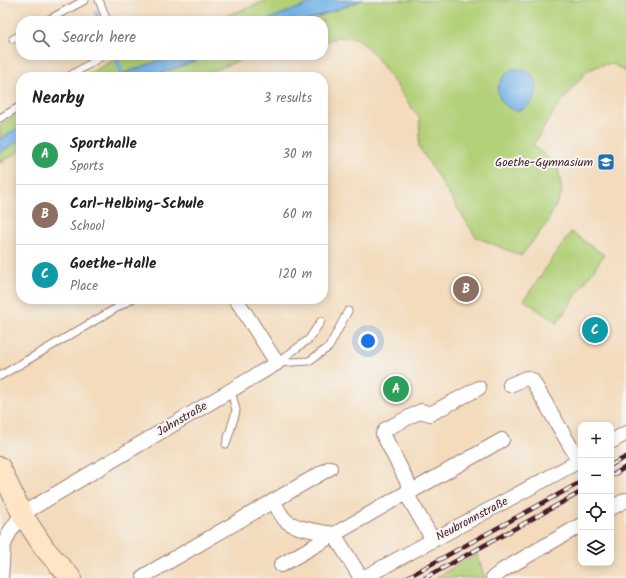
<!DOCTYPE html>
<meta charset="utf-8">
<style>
body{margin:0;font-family:Kalam,sans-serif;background:#f6f6f6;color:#222}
.controls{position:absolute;right:12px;bottom:12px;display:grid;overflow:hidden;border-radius:8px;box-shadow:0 2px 10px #0003}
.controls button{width:36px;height:36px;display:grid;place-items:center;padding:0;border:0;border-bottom:1px solid #e0e0e0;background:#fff;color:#222;font:20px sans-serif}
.you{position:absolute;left:368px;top:341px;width:14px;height:14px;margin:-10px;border:3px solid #fff;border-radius:50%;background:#1a73e8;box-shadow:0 0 0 6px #1a73e833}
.badge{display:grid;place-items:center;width:26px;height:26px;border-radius:50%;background:#1f6fb2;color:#fff;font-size:13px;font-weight:700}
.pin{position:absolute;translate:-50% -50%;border:2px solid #fff;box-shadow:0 1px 4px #0006}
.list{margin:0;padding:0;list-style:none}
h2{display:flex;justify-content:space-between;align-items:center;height:52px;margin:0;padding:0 16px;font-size:17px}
h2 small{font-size:13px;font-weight:400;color:#767676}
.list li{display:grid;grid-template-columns:26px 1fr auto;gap:12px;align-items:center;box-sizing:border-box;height:60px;padding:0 16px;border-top:1px solid #e0e0e0}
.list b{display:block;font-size:15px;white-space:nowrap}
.list p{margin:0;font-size:13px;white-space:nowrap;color:#767676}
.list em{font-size:13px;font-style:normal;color:#767676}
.icon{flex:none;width:22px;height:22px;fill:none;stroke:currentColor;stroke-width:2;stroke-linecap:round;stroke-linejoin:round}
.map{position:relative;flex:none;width:626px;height:578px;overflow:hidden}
.search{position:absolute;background:#fff;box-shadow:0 2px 10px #0003;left:16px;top:16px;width:312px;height:44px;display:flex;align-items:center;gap:10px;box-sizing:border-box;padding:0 14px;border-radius:16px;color:#767676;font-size:15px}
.panel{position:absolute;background:#fff;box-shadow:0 2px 10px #0003;left:16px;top:72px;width:312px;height:232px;border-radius:16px}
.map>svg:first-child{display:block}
.green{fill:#b1d077;stroke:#7e7851}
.water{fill:#76b4e9;stroke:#606a8a}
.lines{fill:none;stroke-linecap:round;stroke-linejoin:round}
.stream{stroke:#76b4e9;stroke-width:4}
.lane-casing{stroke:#9e7d74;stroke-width:9}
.street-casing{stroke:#9e7d74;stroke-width:16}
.secondary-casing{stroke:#9e7d74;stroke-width:22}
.lane{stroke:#fff;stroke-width:7}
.street{stroke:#fff;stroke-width:14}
.secondary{stroke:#fde5c5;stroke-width:20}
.rail-casing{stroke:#4a1f2b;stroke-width:4.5}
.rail{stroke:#f6f6f2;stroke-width:3;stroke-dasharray:9;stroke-linecap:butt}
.labels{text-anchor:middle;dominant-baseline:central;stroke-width:4;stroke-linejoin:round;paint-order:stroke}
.poi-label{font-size:12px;fill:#4a1f2b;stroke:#f6f6f2;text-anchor:end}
.street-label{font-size:12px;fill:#4a1f2b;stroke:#f6f6f2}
</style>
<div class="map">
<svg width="626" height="578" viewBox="0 0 626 578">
<rect width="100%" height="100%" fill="#f6f6f2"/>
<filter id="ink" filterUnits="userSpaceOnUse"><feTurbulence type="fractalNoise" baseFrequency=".025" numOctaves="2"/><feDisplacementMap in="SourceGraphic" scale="8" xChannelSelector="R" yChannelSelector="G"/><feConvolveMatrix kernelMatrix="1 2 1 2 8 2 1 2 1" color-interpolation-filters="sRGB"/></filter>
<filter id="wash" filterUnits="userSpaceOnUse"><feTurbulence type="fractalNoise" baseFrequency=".012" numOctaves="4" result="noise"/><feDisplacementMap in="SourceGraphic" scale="16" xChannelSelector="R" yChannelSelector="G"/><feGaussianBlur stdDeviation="0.9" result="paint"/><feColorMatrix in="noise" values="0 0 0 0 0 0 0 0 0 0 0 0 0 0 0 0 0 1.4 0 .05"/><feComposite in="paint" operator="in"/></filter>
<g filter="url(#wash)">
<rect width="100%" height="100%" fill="#f3dbbc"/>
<g class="green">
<path d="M269,0h50l-55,21h-52z"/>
<path d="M363,0h263v72l-13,-8 -12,1 -14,6 -30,36 -24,38 25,22 4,25 -15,31 -26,33 -45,-19 -57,-90 1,-28 -45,-64 -18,-17 -20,-1 -14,6v-22h-18z"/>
<path d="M123,55h51l-60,22h-31z"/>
<path d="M211,55h43l-58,22h-45z"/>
<path d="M21,112v14l-21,13v-14z"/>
<path d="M21,139v11l-21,13v-10z"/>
<path d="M571,232l33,23 -47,68 -33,-23z"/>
<path d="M477,554l8,24h-50z"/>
</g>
<g class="water">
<path d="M319,0h44l-58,21h-41z"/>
<path d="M174,55h37l-60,22h-37z"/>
<path d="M513,69c31,-2 31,37 2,42 -22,-10 -23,-29 -2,-42z"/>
<path d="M21,126v13l-21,14v-14z"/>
</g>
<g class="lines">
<g class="stream">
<path d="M96,13l3,8"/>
<path d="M117,60l6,17"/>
</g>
</g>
</g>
<g filter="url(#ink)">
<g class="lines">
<g class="lane-casing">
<g id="lane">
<path d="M99,0l8,21"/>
<path d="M46,21l39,-21"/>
<path d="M13,39l8,-4"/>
<path d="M68,77l36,-22"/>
<path d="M0,118l21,-12"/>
<path d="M277,363l32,-2 20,-14 19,-36"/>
<path d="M277,363l32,-24 12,-18"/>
<path d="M0,376l132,-77"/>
<path d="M226,444l9,-29 1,-5 -5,-19"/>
</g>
</g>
<g class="street-casing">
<g id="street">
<path d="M510,385l16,-7 6,2 47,81"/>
<path d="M611,442l15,-9"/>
<path d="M412,491l-29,-57 3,-5 35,-18 9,3 49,-26"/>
<path d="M406,493l27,47"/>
<path d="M273,501c4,6 7,13 12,19 10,9 36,12 49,14l27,44"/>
<path d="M611,508l15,-8"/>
<path d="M281,565l125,-72 6,-2 90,-51"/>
<path d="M144,576l186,-108"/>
<path d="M1,578l2,-31 6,-14 13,-19 255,-151 -41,-64"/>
<path d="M363,578l218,-118"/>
<path d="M493,578l10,-8 78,-45"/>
</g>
</g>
<g class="secondary-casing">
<path id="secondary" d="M0,467l22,47 23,35 26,29"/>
</g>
<use href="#lane" class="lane"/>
<use href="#street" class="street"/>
<use href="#secondary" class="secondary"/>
<g class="rail-casing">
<g id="rail">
<path d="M611,465l15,-8"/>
<path d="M611,476l15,-9"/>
<path d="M406,578l175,-96"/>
<path d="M425,578l156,-86"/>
</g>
</g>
<use href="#rail" class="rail"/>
</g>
</g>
<defs>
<g id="school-square" transform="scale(0.9)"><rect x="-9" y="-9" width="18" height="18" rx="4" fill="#1f6fb2" stroke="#f6f6f2"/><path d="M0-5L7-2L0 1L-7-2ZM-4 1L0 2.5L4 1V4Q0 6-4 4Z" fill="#fff"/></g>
</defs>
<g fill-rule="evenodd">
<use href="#school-square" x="606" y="162"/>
</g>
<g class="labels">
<g class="poi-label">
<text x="593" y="162">Goethe-Gymnasium</text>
</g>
<g class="street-label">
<text transform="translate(182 419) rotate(-30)">Jahnstraße</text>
<text transform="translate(472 519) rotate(-28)">Neubronnstraße</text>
</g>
</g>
</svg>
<div class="controls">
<button>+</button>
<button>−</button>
<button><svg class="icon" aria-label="locate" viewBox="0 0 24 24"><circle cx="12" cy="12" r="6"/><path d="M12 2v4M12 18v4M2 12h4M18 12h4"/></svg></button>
<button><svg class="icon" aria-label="layers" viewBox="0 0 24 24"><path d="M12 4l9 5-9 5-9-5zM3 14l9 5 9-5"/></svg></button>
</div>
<div class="you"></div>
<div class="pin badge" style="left:396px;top:389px;background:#2e9e5b">A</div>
<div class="pin badge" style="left:466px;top:289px;background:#8d6e63">B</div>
<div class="pin badge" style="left:595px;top:330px;background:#0f9aa8">C</div>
<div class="search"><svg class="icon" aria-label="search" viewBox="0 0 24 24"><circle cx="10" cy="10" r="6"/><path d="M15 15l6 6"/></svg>Search here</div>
<section class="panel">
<h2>Nearby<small>3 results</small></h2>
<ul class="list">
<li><span class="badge" style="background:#2e9e5b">A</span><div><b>Sporthalle</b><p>Sports</p></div><em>30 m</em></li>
<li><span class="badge" style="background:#8d6e63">B</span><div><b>Carl-Helbing-Schule</b><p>School</p></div><em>60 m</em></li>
<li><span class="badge" style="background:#0f9aa8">C</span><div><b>Goethe-Halle</b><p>Place</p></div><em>120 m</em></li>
</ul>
</section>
</div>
